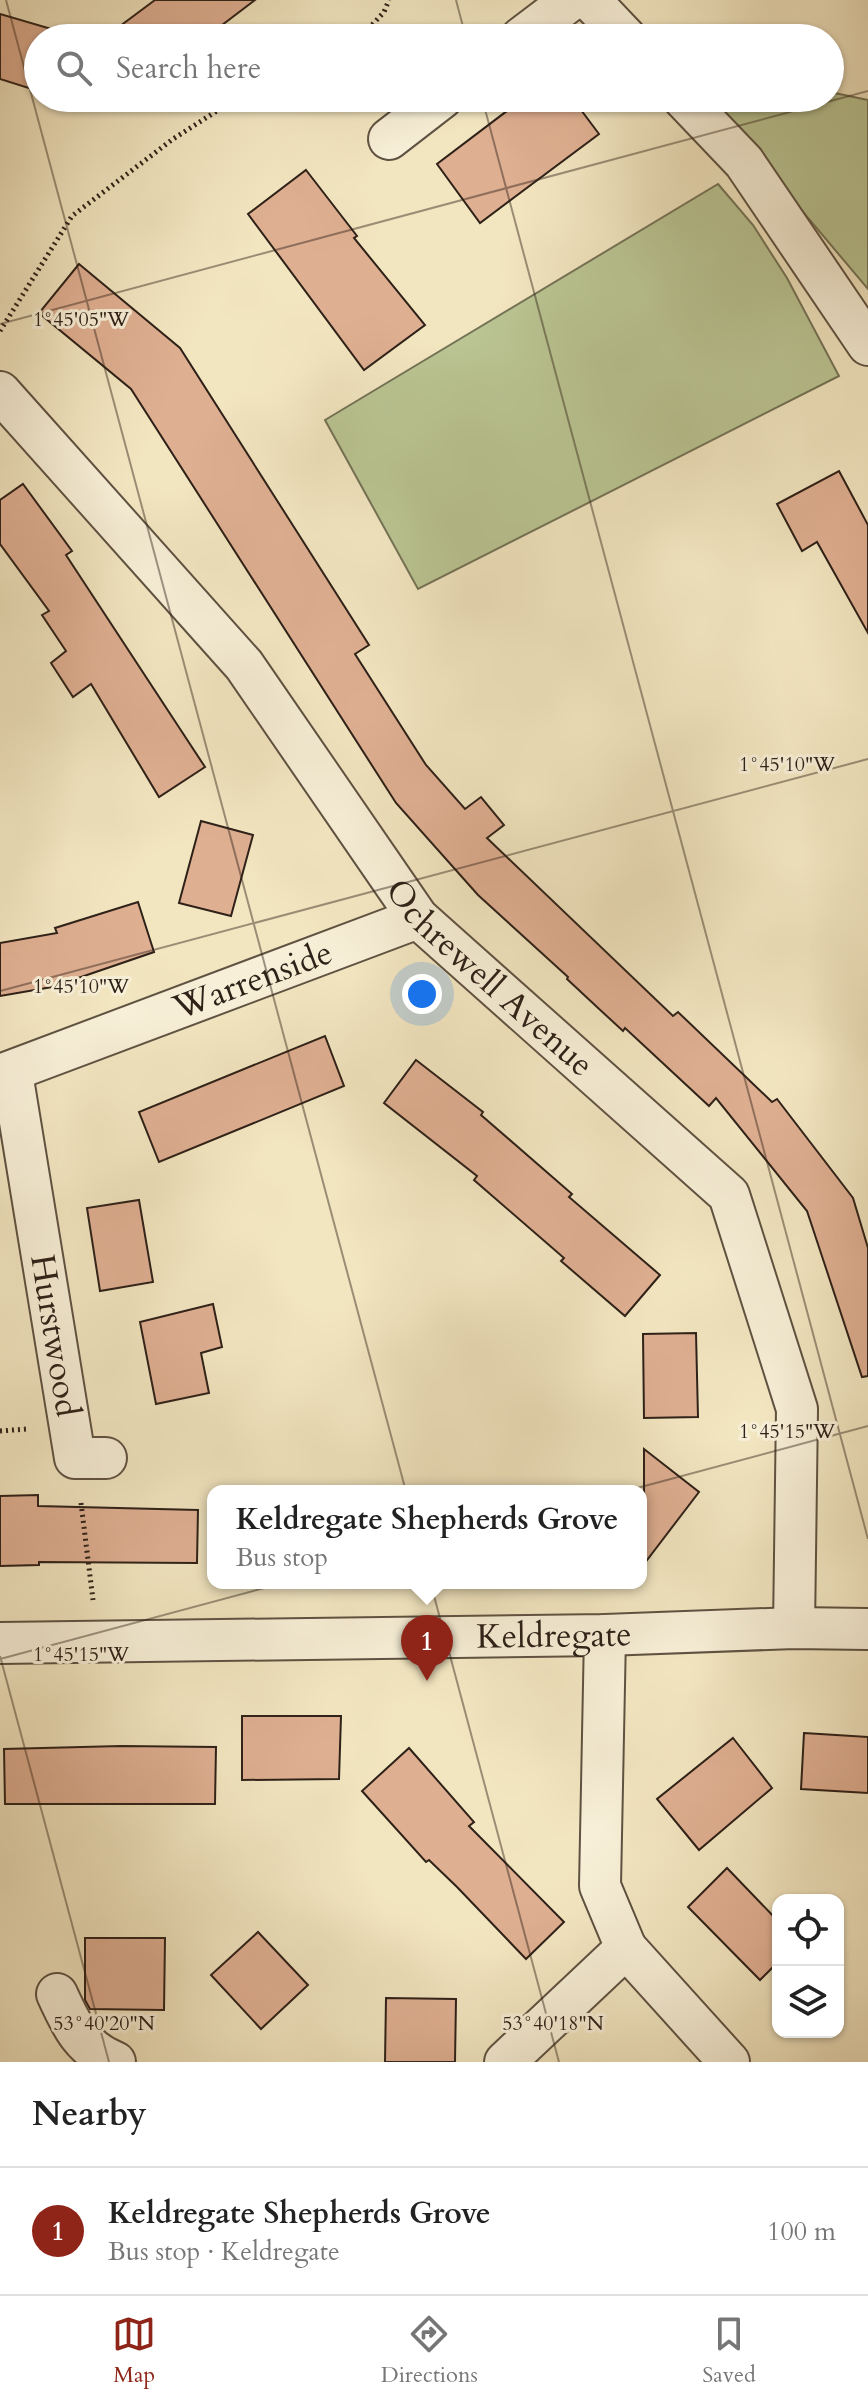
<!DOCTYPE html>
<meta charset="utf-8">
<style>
body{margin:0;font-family:Cardo,serif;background:#f2f2f2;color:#222}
.controls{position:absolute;right:24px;bottom:24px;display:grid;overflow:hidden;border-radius:16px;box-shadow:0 2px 6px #0004}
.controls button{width:72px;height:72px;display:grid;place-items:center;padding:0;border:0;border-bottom:2px solid #e0e0e0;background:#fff;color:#222;font:40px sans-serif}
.you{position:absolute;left:422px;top:994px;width:28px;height:28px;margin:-20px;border:6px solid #fff;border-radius:50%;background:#1a73e8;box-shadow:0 0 0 12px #1a73e833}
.badge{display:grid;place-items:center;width:52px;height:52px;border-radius:50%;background:#8f2418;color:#fff;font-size:26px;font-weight:700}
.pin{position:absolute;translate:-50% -66px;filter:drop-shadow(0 2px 4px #0008)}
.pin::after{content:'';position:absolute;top:42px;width:28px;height:24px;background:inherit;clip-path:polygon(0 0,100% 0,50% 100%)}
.popup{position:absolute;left:207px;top:1485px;width:440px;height:104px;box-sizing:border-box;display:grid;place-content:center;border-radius:16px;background:#fff;filter:drop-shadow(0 2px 6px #0005);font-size:26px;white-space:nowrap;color:#767676}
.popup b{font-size:30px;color:#222}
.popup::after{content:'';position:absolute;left:50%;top:100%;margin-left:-16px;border:16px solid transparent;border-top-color:#fff}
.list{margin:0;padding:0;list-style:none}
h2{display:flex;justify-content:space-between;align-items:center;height:104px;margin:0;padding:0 32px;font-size:34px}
h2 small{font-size:26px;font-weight:400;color:#767676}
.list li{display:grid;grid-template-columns:52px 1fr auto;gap:24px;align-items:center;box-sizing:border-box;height:128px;padding:0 32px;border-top:2px solid #e0e0e0}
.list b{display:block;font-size:30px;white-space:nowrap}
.list p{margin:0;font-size:26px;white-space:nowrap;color:#767676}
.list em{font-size:26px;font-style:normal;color:#767676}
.icon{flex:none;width:44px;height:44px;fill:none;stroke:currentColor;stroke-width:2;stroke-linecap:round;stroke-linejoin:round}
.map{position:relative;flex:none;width:868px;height:2062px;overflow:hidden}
.search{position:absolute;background:#fff;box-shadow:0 2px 6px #0004;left:24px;right:24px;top:24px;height:88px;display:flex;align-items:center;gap:20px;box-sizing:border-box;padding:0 28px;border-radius:44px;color:#767676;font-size:30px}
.sheet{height:232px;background:#fff}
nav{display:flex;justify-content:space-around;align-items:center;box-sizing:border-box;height:112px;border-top:2px solid #e0e0e0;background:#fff;font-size:22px;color:#767676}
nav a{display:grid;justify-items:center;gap:4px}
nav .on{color:#8f2418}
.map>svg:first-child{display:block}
.green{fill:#bac593;stroke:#747356;stroke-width:2}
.building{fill:#dfaf92;stroke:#2e2118;stroke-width:2}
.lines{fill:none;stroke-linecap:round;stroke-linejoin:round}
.minor-casing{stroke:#5f5242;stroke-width:44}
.path{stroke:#2e2118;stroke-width:5;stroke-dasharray:2 4;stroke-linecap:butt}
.minor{stroke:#f7efd7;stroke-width:40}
.ticks{fill:none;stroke:#2e2118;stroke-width:2;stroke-opacity:0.45}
.labels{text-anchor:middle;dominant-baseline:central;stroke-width:6;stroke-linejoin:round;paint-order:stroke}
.street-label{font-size:34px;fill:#2e2118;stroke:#f7efd7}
.ticks-label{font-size:20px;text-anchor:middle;fill:#2e2118;stroke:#f7efd7;stroke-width:6;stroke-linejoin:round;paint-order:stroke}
</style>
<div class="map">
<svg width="868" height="2062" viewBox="0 0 868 2062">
<rect width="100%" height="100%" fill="#f2e6c1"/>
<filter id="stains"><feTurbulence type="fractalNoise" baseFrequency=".0025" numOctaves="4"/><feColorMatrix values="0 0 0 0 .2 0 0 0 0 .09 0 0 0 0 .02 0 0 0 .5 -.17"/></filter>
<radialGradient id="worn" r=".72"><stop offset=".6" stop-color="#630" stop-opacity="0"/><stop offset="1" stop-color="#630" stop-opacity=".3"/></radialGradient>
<g class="green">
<path d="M830,92l38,8v189l-161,-191h123z"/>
<path d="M718,184l35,41 34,53 52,98 -421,213 -93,-169z"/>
</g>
<g class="building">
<path d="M155,0h100l-50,38h-101z"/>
<path d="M0,14l82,24h-44v53l-38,-12z"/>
<path d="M524,98h48l27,36 -119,89 -43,-59z"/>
<path d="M306,170l51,66 -3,2 71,87 -61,45 -116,-156z"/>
<path d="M79,264l101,84 189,297 -14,9 71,111 39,44 16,-12 23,28 -17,13 186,178 5,-4 94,90 5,-3 76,99 15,50v128l-6,1 -55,-166 -91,-113 -7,8 -84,-78 -2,3 -26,-24 -30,-28 1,-2 -90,-82 -82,-92 -265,-414 -92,-76z"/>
<path d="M839,471l29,54v108l-51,-91 -15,9 -25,-47z"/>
<path d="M23,484l49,67 -6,4 139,212 -46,30 -68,-113 -18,13 -22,-34 15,-12 -24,-36 7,-4 -49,-67v-44z"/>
<path d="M201,821l52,14 -22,81 -52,-13z"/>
<path d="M138,902l16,50 -102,35 -52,9v-53l57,-10 -2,-5z"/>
<path d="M325,1036l19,50 -185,76 -20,-50z"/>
<path d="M416,1060l67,52 -2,3 91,79 -3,3 91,78 -35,41 -64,-55 3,-3 -90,-78 3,-4 -93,-73z"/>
<path d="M139,1200l14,82 -53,9 -13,-83z"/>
<path d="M213,1304l9,43 -21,6 8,40 -53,11 -16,-82z"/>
<path d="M696,1333l2,84 -54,1 -1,-84z"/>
<path d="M644,1449l55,43 -55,72z"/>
<path d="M38,1495v11l160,4 -1,53 -158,-1v3l-39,1v-70z"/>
<path d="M242,1716h99l-2,63 -97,1z"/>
<path d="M804,1733l64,4v56l-67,-4z"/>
<path d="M733,1738l39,50 -73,62 -42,-51z"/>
<path d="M121,1746l95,1 -1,57h-210l-1,-55z"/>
<path d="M409,1748l65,74 -5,4 95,96 -38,37 -69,-72 -28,-27 -3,2 -64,-71z"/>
<path d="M727,1868l51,53v41l-18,18 -72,-73z"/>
<path d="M258,1932l50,53 -47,44 -50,-54z"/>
<path d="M85,1938h80l-1,72 -74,-1 -5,-9z"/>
<path d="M386,1998l70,1 -1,63h-70z"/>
</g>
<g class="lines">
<g class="minor-casing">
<g id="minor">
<path d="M590,0l36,38"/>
<path d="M521,38l50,-38"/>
<path d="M683,98l61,64 124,183"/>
<path d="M389,139l53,-41"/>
<path id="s1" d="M0,392l244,273 174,253 311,277 68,214 -3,219"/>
<path id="s2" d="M12,1073l63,385h31"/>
<path id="s3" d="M0,1075l418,-157"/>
<path id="s4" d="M0,1643l605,-8 189,-7 74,1"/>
<path d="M626,1948l103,114"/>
<path d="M57,1994c14,31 25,55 58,68"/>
<path d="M505,2062l121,-114 -26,-62 5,-251"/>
</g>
</g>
<g class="path">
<path d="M360,38l24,-26 5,-12"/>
<path d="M0,331l72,-115 101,-77 64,-41"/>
<path d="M0,1431l27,-2"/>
<path d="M81,1503l12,97"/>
</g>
<use href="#minor" class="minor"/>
</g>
<path class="ticks" d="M6,0l553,2062M456,0l10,38M482,98l386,1441M0,324l868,-233M0,991l868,-232M0,1656l109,406M0,1659l868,-233"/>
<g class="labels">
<g class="street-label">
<text stroke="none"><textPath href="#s1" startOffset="766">Ochrewell Avenue</textPath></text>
<text stroke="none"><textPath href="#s3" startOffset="270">Warrenside</textPath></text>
<text stroke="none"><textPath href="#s2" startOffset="266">Hurstwood</textPath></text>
<text stroke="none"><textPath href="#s4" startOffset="554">Keldregate</textPath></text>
</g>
</g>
<g class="ticks-label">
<text x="81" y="326">1°45'05"W</text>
<text x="787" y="771">1°45'10"W</text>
<text x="81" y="993">1°45'10"W</text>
<text x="787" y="1438">1°45'15"W</text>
<text x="81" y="1661">1°45'15"W</text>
<text x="104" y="2030">53°40'20"N</text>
<text x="553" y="2030">53°40'18"N</text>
</g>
<rect width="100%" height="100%" filter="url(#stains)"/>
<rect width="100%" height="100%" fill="url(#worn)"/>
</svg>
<div class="controls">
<button><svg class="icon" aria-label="locate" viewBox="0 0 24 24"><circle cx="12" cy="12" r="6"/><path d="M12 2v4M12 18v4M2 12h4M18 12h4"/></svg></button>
<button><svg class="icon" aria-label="layers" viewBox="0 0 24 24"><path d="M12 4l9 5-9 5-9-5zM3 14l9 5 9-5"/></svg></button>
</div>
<div class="you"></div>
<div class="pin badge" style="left:427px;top:1681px">1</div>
<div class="popup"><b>Keldregate Shepherds Grove</b>Bus stop</div>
<div class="search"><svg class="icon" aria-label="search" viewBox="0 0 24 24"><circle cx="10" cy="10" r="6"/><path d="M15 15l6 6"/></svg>Search here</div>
</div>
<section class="sheet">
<h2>Nearby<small></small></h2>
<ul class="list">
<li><span class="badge">1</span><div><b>Keldregate Shepherds Grove</b><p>Bus stop · Keldregate</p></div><em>100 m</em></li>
</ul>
</section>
<nav>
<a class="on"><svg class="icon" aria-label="map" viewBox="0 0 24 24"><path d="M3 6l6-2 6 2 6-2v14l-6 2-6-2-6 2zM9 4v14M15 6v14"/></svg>Map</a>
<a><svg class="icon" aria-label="directions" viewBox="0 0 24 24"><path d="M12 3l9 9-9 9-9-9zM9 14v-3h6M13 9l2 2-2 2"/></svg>Directions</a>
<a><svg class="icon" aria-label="saved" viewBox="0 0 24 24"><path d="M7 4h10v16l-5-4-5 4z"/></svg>Saved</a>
</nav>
